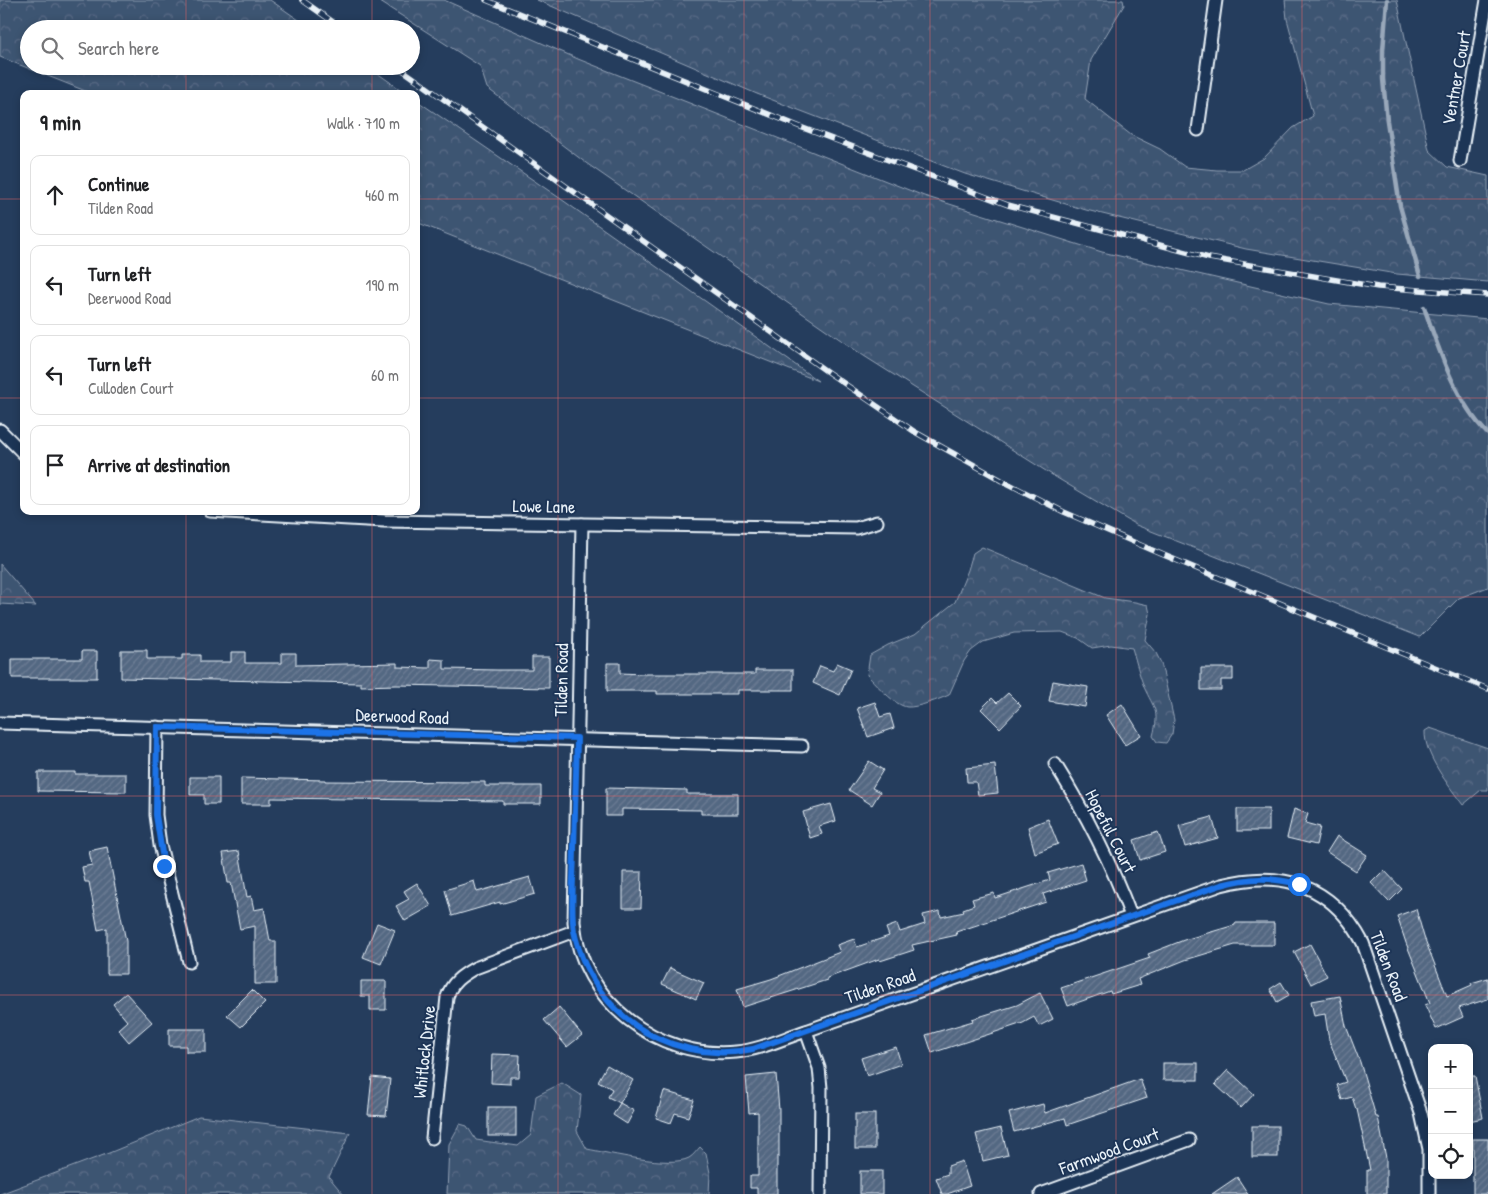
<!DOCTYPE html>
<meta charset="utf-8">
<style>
body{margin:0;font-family:"Patrick Hand",sans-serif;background:#f2f2f2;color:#202124}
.controls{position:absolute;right:15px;bottom:15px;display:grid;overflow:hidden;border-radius:10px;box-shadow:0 2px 8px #0003}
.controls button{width:45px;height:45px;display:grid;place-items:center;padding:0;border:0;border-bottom:1px solid #e0e0e0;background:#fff;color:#202124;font:25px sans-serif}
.stop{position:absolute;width:15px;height:15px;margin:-11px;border:4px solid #1a73e8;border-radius:50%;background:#fff}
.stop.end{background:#1a73e8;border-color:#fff;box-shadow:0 1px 5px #0008}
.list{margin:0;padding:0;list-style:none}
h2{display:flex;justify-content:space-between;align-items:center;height:65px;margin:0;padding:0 20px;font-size:21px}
h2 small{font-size:16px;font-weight:400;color:#757577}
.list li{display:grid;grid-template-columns:32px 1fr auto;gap:15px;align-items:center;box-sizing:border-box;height:80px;margin:0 10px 10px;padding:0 10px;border:1px solid #e0e0e0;border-radius:10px}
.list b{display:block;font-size:19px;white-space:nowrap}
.list p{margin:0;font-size:16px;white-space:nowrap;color:#757577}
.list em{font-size:16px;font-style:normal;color:#757577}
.icon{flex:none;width:28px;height:28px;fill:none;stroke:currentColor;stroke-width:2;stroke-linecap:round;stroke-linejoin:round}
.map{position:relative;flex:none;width:1488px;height:1194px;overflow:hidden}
.search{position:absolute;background:#fff;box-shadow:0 2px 8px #0003;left:20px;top:20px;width:400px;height:55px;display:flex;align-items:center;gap:12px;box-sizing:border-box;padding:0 18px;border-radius:28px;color:#757577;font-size:19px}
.panel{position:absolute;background:#fff;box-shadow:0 2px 8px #0003;left:20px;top:90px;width:400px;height:425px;border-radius:10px}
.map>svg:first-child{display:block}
.forest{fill:url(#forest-crowns);stroke:#93a2b5}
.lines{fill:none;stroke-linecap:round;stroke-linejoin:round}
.stream{stroke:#99a8ba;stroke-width:4.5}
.building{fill:url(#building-hatch);stroke:#e8f1f8}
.street-casing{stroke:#e8f1f8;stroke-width:15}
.street{stroke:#1d3557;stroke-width:11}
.rail-casing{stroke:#e8f1f8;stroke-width:5.5}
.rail{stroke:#1d3557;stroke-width:4;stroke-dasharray:11;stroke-linecap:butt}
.route{stroke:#1a73e8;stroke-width:6}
.grid{fill:none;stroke:#db6466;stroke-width:1;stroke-opacity:0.55}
.labels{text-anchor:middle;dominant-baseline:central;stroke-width:4;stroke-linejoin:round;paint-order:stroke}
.street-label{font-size:18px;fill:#e8f1f8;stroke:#1d3557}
</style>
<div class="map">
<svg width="1488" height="1194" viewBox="0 0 1488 1194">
<defs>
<pattern id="forest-crowns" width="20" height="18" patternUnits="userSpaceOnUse" patternTransform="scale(1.25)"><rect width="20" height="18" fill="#3e5472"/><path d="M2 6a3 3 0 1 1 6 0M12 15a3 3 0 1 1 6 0" fill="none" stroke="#5a6d87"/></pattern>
<pattern id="building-hatch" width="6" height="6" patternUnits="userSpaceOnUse" patternTransform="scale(1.25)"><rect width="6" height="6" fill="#536782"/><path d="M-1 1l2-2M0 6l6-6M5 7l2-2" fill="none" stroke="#6c7d94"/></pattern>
</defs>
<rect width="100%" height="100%" fill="#253d5d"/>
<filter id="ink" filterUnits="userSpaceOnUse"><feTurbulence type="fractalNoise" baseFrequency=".02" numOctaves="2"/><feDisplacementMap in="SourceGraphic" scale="10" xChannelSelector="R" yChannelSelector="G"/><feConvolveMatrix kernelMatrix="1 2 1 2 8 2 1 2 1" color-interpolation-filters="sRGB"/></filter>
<g filter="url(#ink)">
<g class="forest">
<path d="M0,0h270l42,29h-283v37h338l40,28h-314l-93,-37z"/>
<path d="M377,0h67l134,59 346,137 178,56 227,52 159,15v268l-29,11 -39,39 -284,-112 -79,-47 -193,-122 -278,-193 -99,-75 -7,-22z"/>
<path d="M537,0h586l1,5 -33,55 -6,39 46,36 29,14 25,18 32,3h26l21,-12 29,-30 20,-12 -26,-97 -2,-19h112l32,150 18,17 41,9v106l-91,-8 -151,-25 -160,-39 -121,-36 -208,-80z"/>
<path d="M416,100l145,99 257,182 -402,-159z"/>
<path d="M982,547l123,51 30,4 13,3 2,9 -5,26 11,13 5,10 13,57 -2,14 -6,9 -9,-1 -4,-6c7,-26 1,-27 -9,-49 -5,-13 -8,-26 -12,-39l-21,-3 -19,3 -14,-10 -16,-6 -48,1 -31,9 -12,9 -7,10 -15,34c-9,4 -32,13 -42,12 -13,-2 -30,-22 -40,-32l3,-20 18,-10 27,-11 40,-32 13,-32 5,-17z"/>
<path d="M0,564l36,42 -36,-2z"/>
<path d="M1430,728l58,20v42h-7l-18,15c-14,-19 -39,-50 -38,-74z"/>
<path d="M562,1083l19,12 -4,36 10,18c22,4 83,19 102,9 4,-2 8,-8 11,-11l6,6 4,20 -1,21h-262l2,-50 11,-20 7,2 9,14 42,6 13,-11 5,-39z"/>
<path d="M199,1116l151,17 -21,44 14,17h-343l109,-41z"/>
</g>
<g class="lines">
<g class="stream">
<path d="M1387,0l-4,51v28l4,42 13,85 20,70"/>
<path d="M1424,307c15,43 31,94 64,127"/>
</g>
</g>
<g class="building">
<path d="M121,650h26v9h35v-4h18v7h31v-10h14v11h37v-10h14v12l101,-2v4l33,1v-9l14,1v9l53,1h35v-13h17v31l-152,-3 -36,1v-3l-240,-5z"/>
<path d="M82,651h15v27h-85v-19h70z"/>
<path d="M607,663h13v10l23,1h112v-4h38v20h-55v4h-81v-3h-50z"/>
<path d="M837,663l14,6 -11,26 -27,-12 7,-17 13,5z"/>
<path d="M1201,668h32v12h-12v10h-20z"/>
<path d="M1053,681l35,6 -3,20 -36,-6z"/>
<path d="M1008,693l13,13 -21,22 -19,-19 11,-11 5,5z"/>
<path d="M875,702l5,15 10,-3 4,14 -26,9 -11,-29z"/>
<path d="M1122,704l19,31 -16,10 -19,-30z"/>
<path d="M869,761l14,9 -11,18 8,4 -8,13 -23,-15z"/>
<path d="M995,765l3,28 -20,2 -2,-13h-9l-1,-14z"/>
<path d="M38,772h37v2h51v18l-88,-1z"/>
<path d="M190,777h29v27h-15v-9h-14z"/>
<path d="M241,778l84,2v1l160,1v4h56v18h-38v-3l-232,-3v6h-30z"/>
<path d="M606,788l81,2v4h51v20h-37v-4l-79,-1v7h-16z"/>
<path d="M831,804l5,17 -17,5 3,8 -12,4 -7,-26z"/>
<rect x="1237" y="809" width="32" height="22"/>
<path d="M1294,809l14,5 -3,9 15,4 -4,18 -29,-7z"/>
<path d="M1212,817l6,21 -33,9 -6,-21z"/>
<path d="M1048,819l10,25 -23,9 -7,-26z"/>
<path d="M1158,832l7,20 -25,8 -6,-20z"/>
<path d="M1337,836l30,19 -11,16 -29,-19z"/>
<path d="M107,847l19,94v33h-19v-46l-9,2 -9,-48h-4l-3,-15 10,-2 -3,-14z"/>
<path d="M239,851l8,46 4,-1 3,14 10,-2 6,33h6v43h-21v-58l-15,3 -9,-46h-3l-5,-30z"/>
<path d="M1081,863l5,17 -43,14 3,8 -90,30 1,3 -45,10 2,5 -34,11 -1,-2 -52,19v2l-84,27 -6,-18 34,-10 69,-27 -3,-7 17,-6 3,8 32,-11 -3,-8 11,-4 3,8 25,-8 -2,-9 17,-4 1,6 23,-5 -1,-3 11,-4 -2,-6 22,-6 1,5 55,-18 -2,-7z"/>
<path d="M1384,870l18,19 -13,13 -18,-19z"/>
<path d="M623,872h19l-1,36h-18z"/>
<path d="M530,877l5,17 -35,10v-2l-48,14 -7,-26 29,-9 3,11z"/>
<path d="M417,883l14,23 -26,15 -9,-15 13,-7 -5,-8z"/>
<path d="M1416,909l8,28 23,59 25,-11 -1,-2 17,-5v21l-29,9 4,9 -27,12 -11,-24 5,-2 -24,-60 -9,-27z"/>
<path d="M377,923l18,7 -14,34 -18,-7z"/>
<path d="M1235,923h39v22h-39l-50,15 -47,19 2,6 -29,9 -1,-3 -42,15 -7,-18 89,-30 -2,-4 36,-14 51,-15z"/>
<path d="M1310,944l17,32 -16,8 -17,-32z"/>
<path d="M670,968l34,15 -8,16 -34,-15z"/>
<path d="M361,981h25v29h-16v-14h-9z"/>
<path d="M1281,982l8,13 -12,7 -7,-13z"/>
<path d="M252,990l13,13 -24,24 -14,-12z"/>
<path d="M126,993l26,29 -23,20 -11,-13 9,-8 -14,-17z"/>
<path d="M1040,993l13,26 -14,7 -5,-9 -11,6 -91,30 -6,-18 47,-14 -1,-2 45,-14z"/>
<path d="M1340,996l6,30 14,36 16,55h2l8,41v36h-19v-24h3l-13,-61h-1l-4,-12 -10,3 -5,-15 9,-3 -17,-42 -4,-26 -11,2 -3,-15z"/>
<path d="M559,1007l23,28 -15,12 -23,-27z"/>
<path d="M169,1029h37v23h-20v-6h-17z"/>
<path d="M896,1047l5,17 -34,12 -6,-18z"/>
<path d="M492,1054l28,1 -1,22h-9v7l-19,-1z"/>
<rect x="1163" y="1063" width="35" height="17"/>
<path d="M607,1065l26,15 -13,23 -12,-6 4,-8 -14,-8z"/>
<path d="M1228,1070l26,24 -13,14 -26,-24z"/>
<path d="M776,1074l3,36v47h-2v37h-20v-6h-7v-12h8v-64l-9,1 -3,-36z"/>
<path d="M1469,1076h6l8,42 -14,3z"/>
<path d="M372,1077l18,2 -4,37 -18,-1z"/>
<path d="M1140,1079l7,19 -80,27 -2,-7 -51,14 -5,-19 34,-9 2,9z"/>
<path d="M664,1091l30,9 -6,17 -13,-4 -4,10 -15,-5z"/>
<path d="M620,1103l14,8 -7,13 -14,-9z"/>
<rect x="488" y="1107" width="28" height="29"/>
<rect x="855" y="1114" width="20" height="35"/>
<rect x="1252" y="1126" width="26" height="31"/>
<path d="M1001,1128l7,27 -25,6 -7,-27z"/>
<rect x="1473" y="1139" width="15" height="55"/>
<path d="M962,1161l8,25 -23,8h-5l-6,-16 12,-4v-8z"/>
<rect x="860" y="1171" width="22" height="23"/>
<path d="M1237,1177l11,17h-36z"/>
</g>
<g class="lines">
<g class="street-casing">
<g id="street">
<path d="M1198,130l18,-130"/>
<path d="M1460,161l27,-161"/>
<path d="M0,430l24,24"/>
<path d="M210,511l174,10 472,7 21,-6"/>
<path d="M582,524l-8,398c7,79 84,138 162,130 24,-2 48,-14 70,-21l415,-146c61,-16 111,0 142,58l58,170 8,36v45"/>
<path d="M0,723l802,23"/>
<path d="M157,727l-1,88 4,30 29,117"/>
<path d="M1055,764c30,48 56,99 76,152"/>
<path d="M806,1031l13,37 2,20 -1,106"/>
<path d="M432,1138l15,-141c5,-15 14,-21 28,-29l99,-37"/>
<path d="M1041,1194l148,-54"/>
</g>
</g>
<use href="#street" class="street"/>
<g class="rail-casing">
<g id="rail">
<path d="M302,0l41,29"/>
<path d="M486,0l317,128 205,77 201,53 169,29 110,8"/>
<path d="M397,66l429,305 89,61 88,49 61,31 102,44 322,133"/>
</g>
</g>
<use href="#rail" class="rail"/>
</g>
</g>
<g class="lines" filter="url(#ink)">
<path class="route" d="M164,866l-8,-51 1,-88 420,11c-1,37 -2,73 -3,110 0,25 -4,60 0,83 10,47 40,87 83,107 31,14 63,18 96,11l468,-164c30,-8 48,-8 78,-1"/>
</g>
<path class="grid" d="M186,0v29M372,0v29M558,0v1194M744,0v1194M930,0v1194M1116,0v1194M1302,0v1194M186,66v28M372,66v28M0,199h24M416,199h1072M0,398h24M416,398h1072M186,511v683M372,511v683M0,597h1488M0,796h1488M0,995h1488"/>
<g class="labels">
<g class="street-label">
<text transform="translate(1456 78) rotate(-80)">Ventner Court</text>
<text transform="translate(544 506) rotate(1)">Lowe Lane</text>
<text transform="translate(561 680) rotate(-89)">Tilden Road</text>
<text transform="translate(402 716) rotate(2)">Deerwood Road</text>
<text transform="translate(1111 831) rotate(63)">Hopeful Court</text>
<text transform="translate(1389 966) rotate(69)">Tilden Road</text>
<text transform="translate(880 986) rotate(-19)">Tilden Road</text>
<text transform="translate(424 1052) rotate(-84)">Whitlock Drive</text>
<text transform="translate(1109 1151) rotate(-20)">Farmwood Court</text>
</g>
</g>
</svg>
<div class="controls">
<button>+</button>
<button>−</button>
<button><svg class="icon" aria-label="locate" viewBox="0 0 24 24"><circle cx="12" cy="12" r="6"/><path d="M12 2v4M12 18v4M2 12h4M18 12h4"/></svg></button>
</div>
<div class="stop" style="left:1299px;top:884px"></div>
<div class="stop end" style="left:164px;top:866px"></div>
<div class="search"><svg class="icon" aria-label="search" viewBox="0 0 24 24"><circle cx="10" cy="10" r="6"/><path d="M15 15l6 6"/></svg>Search here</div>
<section class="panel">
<h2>9 min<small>Walk · 710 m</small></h2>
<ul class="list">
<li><svg class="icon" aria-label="ahead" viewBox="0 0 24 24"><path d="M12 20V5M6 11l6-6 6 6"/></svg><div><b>Continue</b><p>Tilden Road</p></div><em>460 m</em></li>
<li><svg class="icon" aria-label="left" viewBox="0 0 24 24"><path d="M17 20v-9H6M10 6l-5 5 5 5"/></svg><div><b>Turn left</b><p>Deerwood Road</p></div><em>190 m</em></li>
<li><svg class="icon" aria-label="left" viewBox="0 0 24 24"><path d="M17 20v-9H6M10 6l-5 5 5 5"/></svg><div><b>Turn left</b><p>Culloden Court</p></div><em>60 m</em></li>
<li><svg class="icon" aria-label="arrive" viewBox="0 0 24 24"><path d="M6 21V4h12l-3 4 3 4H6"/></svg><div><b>Arrive at destination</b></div></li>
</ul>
</section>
</div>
